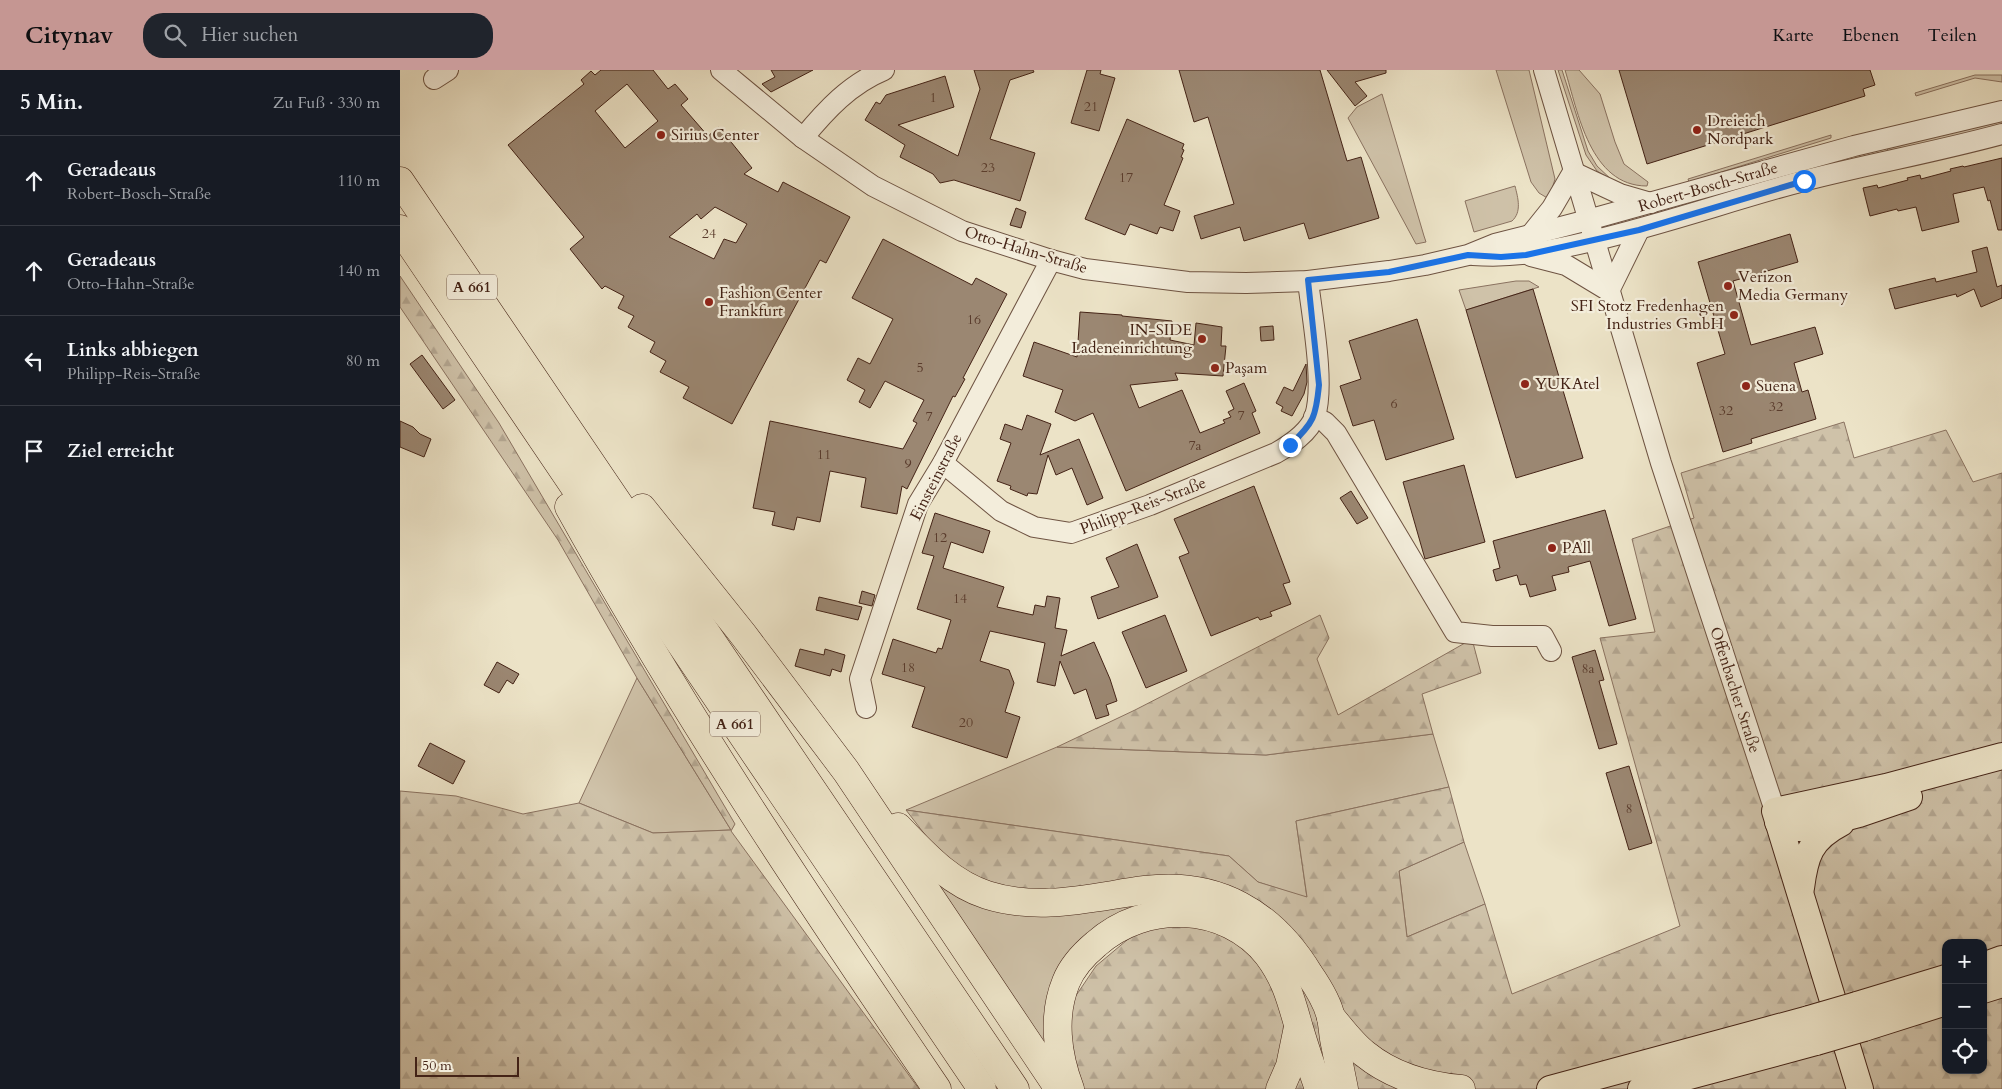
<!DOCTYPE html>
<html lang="de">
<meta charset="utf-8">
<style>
body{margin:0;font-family:Cardo,serif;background:#20242c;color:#f1f3f6}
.controls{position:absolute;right:15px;bottom:15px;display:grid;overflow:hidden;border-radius:10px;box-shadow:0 1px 4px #0004}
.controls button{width:45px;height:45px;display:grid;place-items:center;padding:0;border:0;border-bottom:1px solid #363941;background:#171b24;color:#f1f3f6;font:25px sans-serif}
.scale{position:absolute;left:15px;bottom:12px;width:104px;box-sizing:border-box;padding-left:5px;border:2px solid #442316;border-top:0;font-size:14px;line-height:18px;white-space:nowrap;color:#442316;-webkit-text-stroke:4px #f3eddb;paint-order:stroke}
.stop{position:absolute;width:15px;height:15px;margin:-11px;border:4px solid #1a73e8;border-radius:50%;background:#fff}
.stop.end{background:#1a73e8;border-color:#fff;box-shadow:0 1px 5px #0008}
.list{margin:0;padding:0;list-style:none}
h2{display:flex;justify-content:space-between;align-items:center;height:65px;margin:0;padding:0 20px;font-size:21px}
h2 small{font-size:16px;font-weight:400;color:#9ea1a6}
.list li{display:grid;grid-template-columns:32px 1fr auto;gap:15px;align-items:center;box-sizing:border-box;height:90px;padding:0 20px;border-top:1px solid #363941}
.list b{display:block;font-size:19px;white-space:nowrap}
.list p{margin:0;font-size:16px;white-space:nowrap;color:#9ea1a6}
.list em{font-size:16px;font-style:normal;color:#9ea1a6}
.icon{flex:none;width:28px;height:28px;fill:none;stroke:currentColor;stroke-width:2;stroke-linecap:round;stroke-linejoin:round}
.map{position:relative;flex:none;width:1602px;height:1019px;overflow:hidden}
header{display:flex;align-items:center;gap:30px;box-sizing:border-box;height:70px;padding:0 25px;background:#c59692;color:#111}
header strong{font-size:24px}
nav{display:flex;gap:28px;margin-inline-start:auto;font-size:18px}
.search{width:350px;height:45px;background:#20242c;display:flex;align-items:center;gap:12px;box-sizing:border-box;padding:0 18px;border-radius:20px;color:#9ea1a6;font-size:19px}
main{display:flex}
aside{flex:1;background:#171b24}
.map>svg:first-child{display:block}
.grass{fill:#cfc2a9;stroke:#8a7260}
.forest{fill:url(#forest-firs);stroke:#8a7260;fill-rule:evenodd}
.building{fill:#9b8772;stroke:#442316;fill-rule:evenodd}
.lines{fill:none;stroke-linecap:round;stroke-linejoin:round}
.minor-casing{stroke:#6e5342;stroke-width:22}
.major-casing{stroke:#442316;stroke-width:28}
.highway-casing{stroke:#442316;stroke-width:29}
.minor{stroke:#f3eddb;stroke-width:20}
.major{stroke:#ece3c7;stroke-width:26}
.highway{stroke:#ece3c7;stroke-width:28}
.major-bridge-casing{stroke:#442316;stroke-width:28;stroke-linecap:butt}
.major-bridge{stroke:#ece3c7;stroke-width:26}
.route{stroke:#1a73e8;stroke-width:6}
.poi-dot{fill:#8f2418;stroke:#f3eddb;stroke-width:2}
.labels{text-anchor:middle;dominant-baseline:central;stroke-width:4.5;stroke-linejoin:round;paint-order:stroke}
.number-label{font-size:14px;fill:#5a3c2d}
.shield{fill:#f3eddb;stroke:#786051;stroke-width:1}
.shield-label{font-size:15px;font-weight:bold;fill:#442316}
.poi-label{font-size:16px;fill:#442316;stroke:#f3eddb;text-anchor:start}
.street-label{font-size:16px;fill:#442316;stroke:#f3eddb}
</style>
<header>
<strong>Citynav</strong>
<div class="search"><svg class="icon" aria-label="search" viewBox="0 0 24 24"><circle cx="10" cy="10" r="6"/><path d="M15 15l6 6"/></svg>Hier suchen</div>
<nav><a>Karte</a><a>Ebenen</a><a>Teilen</a></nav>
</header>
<main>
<aside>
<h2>5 Min.<small>Zu Fuß · 330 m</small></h2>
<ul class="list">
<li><svg class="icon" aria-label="ahead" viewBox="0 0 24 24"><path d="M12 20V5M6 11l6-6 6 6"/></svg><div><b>Geradeaus</b><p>Robert-Bosch-Straße</p></div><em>110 m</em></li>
<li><svg class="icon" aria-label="ahead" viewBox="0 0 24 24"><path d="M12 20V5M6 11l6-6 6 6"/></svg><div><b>Geradeaus</b><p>Otto-Hahn-Straße</p></div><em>140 m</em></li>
<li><svg class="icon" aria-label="left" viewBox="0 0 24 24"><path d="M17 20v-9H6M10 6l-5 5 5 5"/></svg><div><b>Links abbiegen</b><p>Philipp-Reis-Straße</p></div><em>80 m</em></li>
<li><svg class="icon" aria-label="arrive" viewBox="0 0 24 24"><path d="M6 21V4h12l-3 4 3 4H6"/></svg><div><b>Ziel erreicht</b></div></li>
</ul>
</aside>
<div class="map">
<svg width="1602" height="1019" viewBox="0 0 1602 1019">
<defs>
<pattern id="forest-firs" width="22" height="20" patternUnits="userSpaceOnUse" patternTransform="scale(1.25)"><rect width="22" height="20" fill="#cfc2a9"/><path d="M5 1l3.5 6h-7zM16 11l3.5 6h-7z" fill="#b3a691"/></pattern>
</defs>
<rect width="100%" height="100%" fill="#ece3c7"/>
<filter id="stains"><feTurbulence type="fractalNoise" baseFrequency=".004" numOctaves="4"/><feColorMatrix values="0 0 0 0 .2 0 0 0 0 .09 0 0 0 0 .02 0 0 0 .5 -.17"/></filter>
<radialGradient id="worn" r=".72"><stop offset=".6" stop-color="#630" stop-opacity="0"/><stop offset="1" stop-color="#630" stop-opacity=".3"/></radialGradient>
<g class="grass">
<path d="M1096,0h33l26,109 -6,20 -10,-6 -8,-11z"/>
<path d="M1158,0h4l26,81 9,15 17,16 -17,-11 -11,-16z"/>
<path d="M1165,0h14l21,24 15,48 9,22 24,18 -1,4c-57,0 -69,-74 -82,-116z"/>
<path d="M1575,5h27v7l-27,-4 -59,18 -1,-3z"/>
<path d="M982,24l42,142 2,6 -10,2 -68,-126 9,-11z"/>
<path d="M1602,48v6l-114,29 -1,-7z"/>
<path d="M1431,65v3l-142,44 -1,-3z"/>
<path d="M1115,116c3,12 7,26 -3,35l-38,11 -9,-31z"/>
<path d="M1116,211h13l10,6 -73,23 -7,-20z"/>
<path d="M237,608l94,152 -78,3 -74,-30z"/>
<path d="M1033,664l16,53 -153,34 11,77 -49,-16 -29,-26 -323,-46 151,-63 209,8z"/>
<path d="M1064,772l21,62 -78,33 -8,-66z"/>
<path d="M535,810l214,21 100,30 -158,10 -37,121z"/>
</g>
<g class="forest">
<path d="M0,206l99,147 236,401 -4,7 188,258h-519v-298l56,5 67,18 56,-11 74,30 78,-3 -94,-152 -79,-138 -158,-233z"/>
<path d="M1444,352l10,36 92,-28 27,52 29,-9v616h-920l-15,-44 6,-45 23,-34 43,-36 -1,-43 -111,6 -42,-10 -35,-16 -44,-57 323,46 29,26 49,15 -11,-76 153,-34 15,55 -65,29 8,66 78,-33 27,90 168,-68 -80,-288 55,-6 -23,-93 62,-21 -13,-45zM1546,873h37v127h-37z"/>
<path d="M920,545l9,23 -12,21 21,56 134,-76 9,34 -59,21 11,40 -167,21 -209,-8 78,-37z"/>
</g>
<g class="building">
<path d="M201,0h52l15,19 7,-5 13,15 -7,6 27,31 11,-9 33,41 -8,6 34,18 5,-10 67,35 -24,46 -6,-3 -88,164 -49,-26 6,-11 -29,-15 6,-11 -16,-9 5,-10 -27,-15 6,-11 -16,-8 6,-12 -19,-10 -3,3 -32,-40 14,-12 -76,-92 76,-61 -3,-4 10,-9 4,4zM227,14l31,37 -33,27 -30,-37zM315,137l32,17 -11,19 -12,-4 -10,20 -45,-22 28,-23 4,5z"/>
<path d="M371,0h42l-42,22 -9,-8 13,-7z"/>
<path d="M574,0h59l1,2 -24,8 -20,59 45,14 -15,48 -66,-21 -14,3 -7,-9 -33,-17 5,-12 -40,-25 11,-18 4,2 6,-9 59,-19 9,31 -56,18 60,31 22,-67z"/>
<path d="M687,0h14l-1,4 15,4 -16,53 -28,-8z"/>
<path d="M779,0h141l27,91 14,-4 18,61 -70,21 -5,-16 -60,18 -4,-14 -39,12 -7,-23 40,-12 -26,-87 -14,5z"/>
<path d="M927,0h59v3l-31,9 12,14 -12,10z"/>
<path d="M1219,0h251l5,15 -12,4 2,7 -218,68z"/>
<path d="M727,49l57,25 -2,5 2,1 -3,7 2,1 -19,47 16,6 -7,20 -13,-4 -3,7 -27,-10 -5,11 -40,-16z"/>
<path d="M1602,88v72h-4l-8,-30 -2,1 -4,-14 -31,7 6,28 -37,9 -6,-24 -18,4 -1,-2 -27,7 -7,-28 14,-3 1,3 30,-8 -1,-2 13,-3 1,4 30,-8 -1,-2 13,-3 1,1z"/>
<path d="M616,138l10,4 -5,16 -11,-3z"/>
<path d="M1390,164l8,28 -65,19 18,64 64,-18 8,27 -29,9 8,29 6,-2 8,29 -65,20 1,4 -29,9 -26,-89 28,-9 -27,-92z"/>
<path d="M483,169l89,46 4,-7 31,16 -44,84 2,1 -10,18 -2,-1 -46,93 -5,-3 -5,28 -36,-7 5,-29 -36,-7 -10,51 -23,-5 -3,13 -22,-5 3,-13 -22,-4 17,-87 133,28 14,-26 -4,-2 11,-21 -39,-19 -15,27 -11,-6 6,-12 -18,-10 11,-22 12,6 23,-45 -41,-21z"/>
<path d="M1587,177l10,40 5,-2v13l-21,9 -7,-18 -17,8 -1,-3 -61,15 -6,-20 46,-11 1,4 41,-10 -5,-21z"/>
<path d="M1133,219l50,169 -67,20 -50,-168z"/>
<path d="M680,242l42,3v1l50,5 -2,19 24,5 2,-22 26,4 -1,19h5l-3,30 -48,-3 3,7 -48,5 9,23 43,-18 18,43 25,-10 -2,-3 8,-3 -3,-5 6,-3 -8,-18 18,-8 12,28 -4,2 8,20 -134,58 -33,-78 -18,8 -20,-9 8,-22 -40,-14 11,-34 43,15z"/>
<path d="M1017,249l37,120 -68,21 -12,-40 -21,6 -13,-40 21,-7 -12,-38z"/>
<path d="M873,256l1,14 -13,1 -1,-14z"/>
<path d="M22,285l33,45 -12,9 -33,-45z"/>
<path d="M906,294l1,18 -3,12 -12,22 -11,-5 2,-4 -7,-4 8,-16 9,4z"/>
<path d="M627,345l24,9 -11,31 39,-16 24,59 -16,7 -15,-37 -16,7 -8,-20 -11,39 -9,-1 -1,3 -17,-7 1,-3 -14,-5 14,-38 -11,-4 5,-15 17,6z"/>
<path d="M0,351l13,6 7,7 11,5 -7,18 -24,-10z"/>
<path d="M1064,395l21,77 -60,17 -22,-77z"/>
<path d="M854,416l36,96 -7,2 8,20 -21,8 2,4 -12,4 -2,-3 -47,19 -32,-79 10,-4 -15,-34z"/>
<path d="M951,421l17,27 -11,6 -17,-26z"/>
<path d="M1205,440l31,109 -27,7 -19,-65 -22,6 1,5 -17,4 4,14 -26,7 -4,-13 -6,1 -3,-10 -21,6 -3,-11 7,-2 -7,-27z"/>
<path d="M535,443l55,18 -7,22 -32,-11 -8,26 61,19 -7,20 36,8 2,-10 10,2 2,-11 13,2 -5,30 12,2 -6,26 33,-14 16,37 7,22 -11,4 3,10 -13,4 -10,-30 -12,5 -14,-33 -5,25 -18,-4 8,-39 -55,-12 -10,30 29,9 5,13 -9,29 15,5 -13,41 -95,-31 13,-40 -43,-13 11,-35 43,14 2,-5 4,1 9,-29 -34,-11 17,-53 -12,-3z"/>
<path d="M737,474l21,53 -60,22 -7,-22 28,-10 -13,-29z"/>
<path d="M462,521l13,4 -3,11 -13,-3z"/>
<path d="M419,527l43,10 -4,13 -42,-10z"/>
<path d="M765,545l22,56 -41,17 -24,-56z"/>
<path d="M400,579l24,6 1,-6 20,6 -4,17 -9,-3 -2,7 -35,-10z"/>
<path d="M1195,580l9,30 -5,1 18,63 -18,5 -27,-92z"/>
<path d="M97,592l22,12 -6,10 -6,-4 -8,13 -15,-8z"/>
<path d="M30,673l35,18 -12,23 -35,-18z"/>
<path d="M1229,696l23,77 -23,7 -23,-77z"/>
</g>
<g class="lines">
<g class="minor-casing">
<g id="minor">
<path d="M321,0l82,68 70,48 89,45 89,29 34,9 103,13 58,1 62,-2 81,-10 36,-6 43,-10 27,-11 93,-24 266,-74 148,-35"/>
<path d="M1144,0l117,393 114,348"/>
<path d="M34,9l14,-9"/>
<path d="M403,68c23,-28 47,-54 81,-68"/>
<path d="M1173,102l47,22 31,9"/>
<path d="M1132,163l20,-25 21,-36"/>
<path d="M1073,185c45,3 76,-4 119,-14 72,-17 140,-41 211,-60 66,-17 133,-29 199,-47"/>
<path d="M1131,186l35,9 43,26"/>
<path d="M1209,221l30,-61"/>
<path d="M914,347l11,5 11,11 119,199 37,4h51l8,15"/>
<path d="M543,393l58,48 33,16 37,6 79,-28 126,-52c14,-8 33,-20 39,-37 10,-32 -3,-100 -7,-135"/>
<path d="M466,638l-6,-29 58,-175 25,-41 108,-203"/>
</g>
</g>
<g class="major-casing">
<g id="major">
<path d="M1378,752l11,6h17l53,-14 50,-17"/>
<path d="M1401,818c4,-32 9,-49 40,-65"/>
<path d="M1583,896l19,-7"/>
<path d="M1583,920l19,-6"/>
<path d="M1457,935l89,-27"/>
<path d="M1464,958l82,-26"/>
<path d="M1150,1019l259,-70"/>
<path d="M1241,1019l175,-47"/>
<path d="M1460,1019l-85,-278 111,-24 116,-31"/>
</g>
</g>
<g class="highway-casing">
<g id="highway">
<path d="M0,111l615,908"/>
<path d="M0,159l582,860"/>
<path d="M169,437c111,201 239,392 368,582"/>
<path d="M242,438l100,125 104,138 213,318"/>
<path d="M498,757c27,28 52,56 89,68 54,17 105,2 158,-5 72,-9 127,23 164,84 9,13 19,29 22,44 2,9 2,18 4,26 3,15 6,30 9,45"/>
<path d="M931,947c11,13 21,27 34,37 27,22 63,32 96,35"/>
<path d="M670,1019c-13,-34 -18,-73 -4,-107 6,-15 18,-28 30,-38 49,-44 130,-42 172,11 18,24 23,45 31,73 6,20 13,41 20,61"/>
<path d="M880,1019l10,-23 8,-39"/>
</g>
</g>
<use href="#minor" class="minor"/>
<use href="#major" class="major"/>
<use href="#highway" class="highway"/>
<g class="major-bridge-casing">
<g id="major-bridge">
<path d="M1409,949l48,-14"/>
<path d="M1416,972l48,-14"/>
</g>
</g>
<use href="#major-bridge" class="major-bridge"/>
</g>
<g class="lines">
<path class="route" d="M890,375c24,-22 26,-29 29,-60l-11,-105 81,-8 79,-17 33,2 25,-2 113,-25 165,-49"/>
</g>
<g class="poi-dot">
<circle cx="1297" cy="60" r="5"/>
<circle cx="261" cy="65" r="5"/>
<circle cx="1328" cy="216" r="5"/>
<circle cx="309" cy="232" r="5"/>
<circle cx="1334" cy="245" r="5"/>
<circle cx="802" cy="269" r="5"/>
<circle cx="815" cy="298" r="5"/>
<circle cx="1125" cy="314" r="5"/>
<circle cx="1346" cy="316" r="5"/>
<circle cx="1152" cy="478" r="5"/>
</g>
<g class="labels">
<g class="number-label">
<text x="533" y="27">1</text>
<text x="691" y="36">21</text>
<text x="588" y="97">23</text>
<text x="726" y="107">17</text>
<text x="309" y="163">24</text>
<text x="574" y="249">16</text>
<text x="520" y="297">5</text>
<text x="994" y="333">6</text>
<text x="1376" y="336">32</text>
<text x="1326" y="340">32</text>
<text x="841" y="345">7</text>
<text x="529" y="346">7</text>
<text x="795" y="375">7a</text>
<text x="424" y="384">11</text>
<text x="508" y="393">9</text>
<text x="540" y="467">12</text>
<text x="560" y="528">14</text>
<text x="508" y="597">18</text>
<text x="1188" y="598">8a</text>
<text x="566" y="652">20</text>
<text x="1229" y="738">8</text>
</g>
<g class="shield">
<rect x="47" y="204.5" width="50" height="25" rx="4"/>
<rect x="310" y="641.5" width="50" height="25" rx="4"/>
</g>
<g class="shield-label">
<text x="72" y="217">A 661</text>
<text x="335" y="654">A 661</text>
</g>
<g class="poi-label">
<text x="1307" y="51">Dreieich<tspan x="1307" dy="18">Nordpark</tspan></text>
<text x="271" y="65">Sirius Center</text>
<text x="1338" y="207">Verizon<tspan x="1338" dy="18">Media Germany</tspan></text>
<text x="319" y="223">Fashion Center<tspan x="319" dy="18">Frankfurt</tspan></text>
<text x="1324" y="236" text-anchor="end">SFI Stotz Fredenhagen<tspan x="1324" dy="18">Industries GmbH</tspan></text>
<text x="792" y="260" text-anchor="end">IN-SIDE<tspan x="792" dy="18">Ladeneinrichtung</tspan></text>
<text x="825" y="298">Paşam</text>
<text x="1135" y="314">YUKAtel</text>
<text x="1356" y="316">Suena</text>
<text x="1162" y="478">PAll</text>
</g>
<g class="street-label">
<text transform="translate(1308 117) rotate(-16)">Robert-Bosch-Straße</text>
<text transform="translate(626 180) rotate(17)">Otto-Hahn-Straße</text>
<text transform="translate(536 407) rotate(-63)">Einsteinstraße</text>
<text transform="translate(743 436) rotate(-21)">Philipp-Reis-Straße</text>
<text transform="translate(1335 620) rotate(72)">Offenbacher Straße</text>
</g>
</g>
<rect width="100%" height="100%" filter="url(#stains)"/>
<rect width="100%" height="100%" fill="url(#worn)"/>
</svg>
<div class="controls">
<button>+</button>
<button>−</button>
<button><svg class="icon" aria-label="locate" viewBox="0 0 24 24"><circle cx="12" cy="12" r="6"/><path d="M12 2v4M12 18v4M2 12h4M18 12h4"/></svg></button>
</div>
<div class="scale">50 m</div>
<div class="stop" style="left:1404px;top:111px"></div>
<div class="stop end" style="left:890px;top:375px"></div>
</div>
</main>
